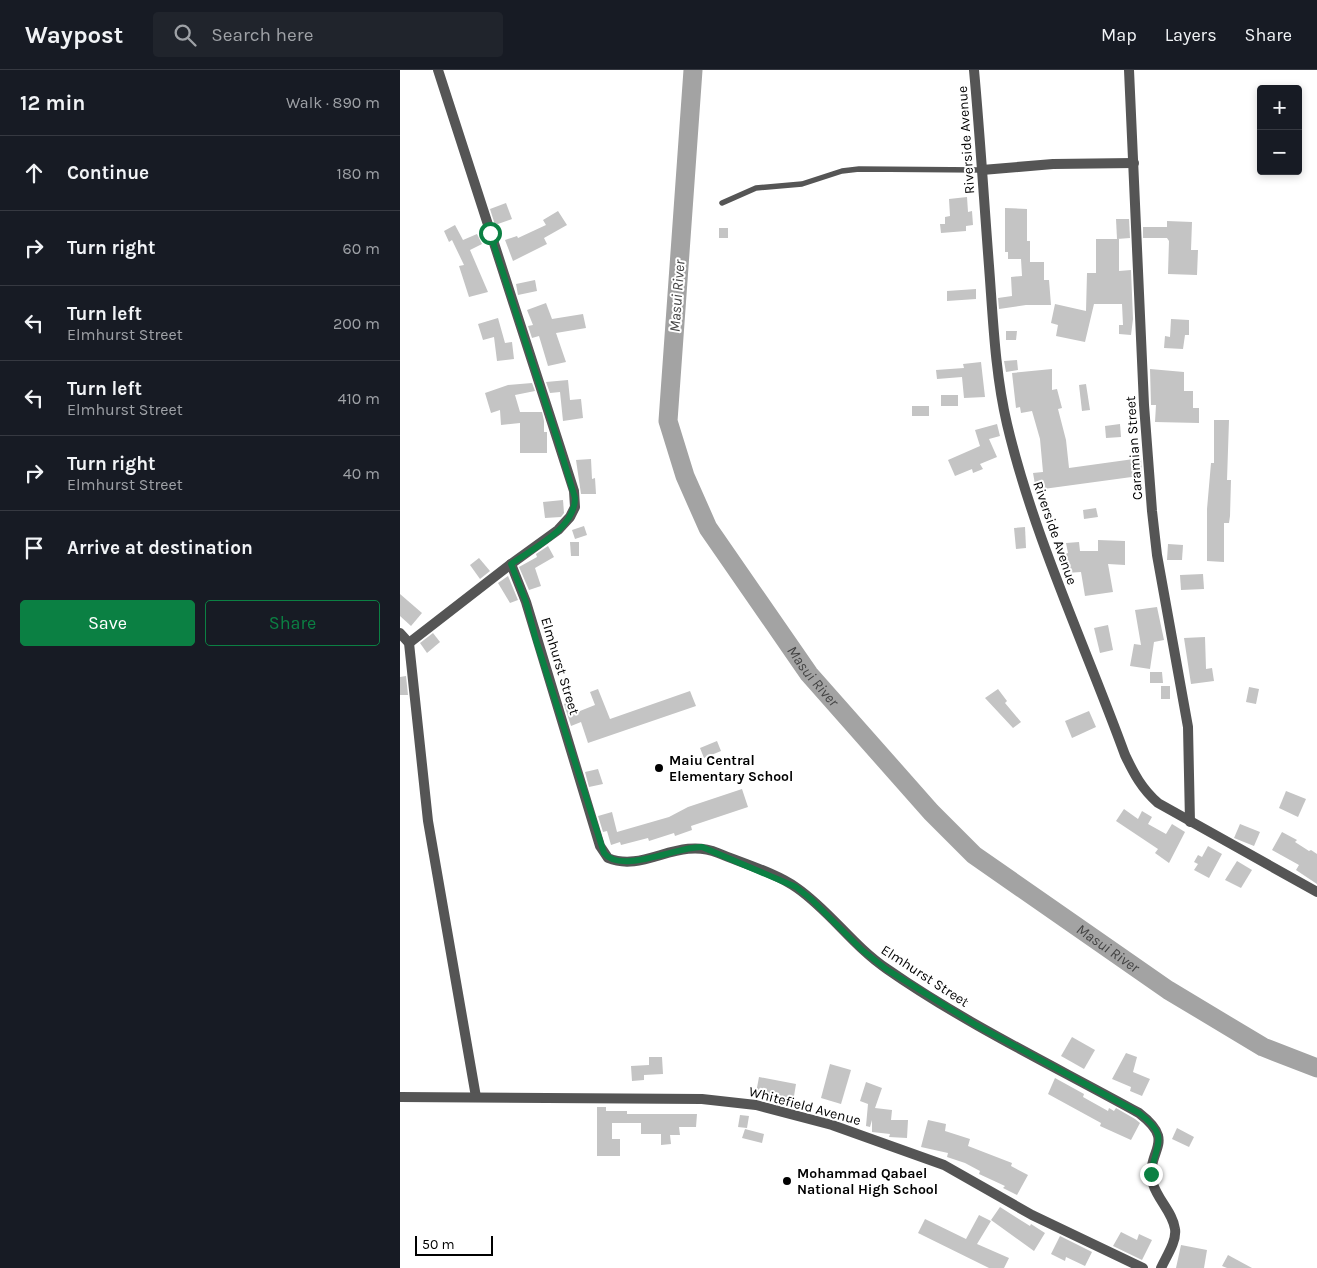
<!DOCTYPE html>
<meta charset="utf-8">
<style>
body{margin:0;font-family:Karla,sans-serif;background:#20242c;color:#f1f3f6}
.controls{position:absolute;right:15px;top:15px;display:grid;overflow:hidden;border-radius:5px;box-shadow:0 2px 8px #0003}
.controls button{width:45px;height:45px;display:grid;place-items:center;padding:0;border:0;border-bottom:1px solid #363941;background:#171b24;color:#f1f3f6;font:25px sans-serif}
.scale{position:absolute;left:15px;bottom:12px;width:78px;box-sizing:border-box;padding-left:5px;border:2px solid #000;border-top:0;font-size:14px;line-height:18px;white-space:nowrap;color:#000;-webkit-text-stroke:4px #fff;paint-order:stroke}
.stop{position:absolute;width:15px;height:15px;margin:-11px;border:4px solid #0b8043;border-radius:50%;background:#fff}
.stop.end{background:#0b8043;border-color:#fff;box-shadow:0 1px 5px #0008}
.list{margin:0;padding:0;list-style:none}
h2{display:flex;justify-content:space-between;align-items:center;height:65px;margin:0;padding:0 20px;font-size:21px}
h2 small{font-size:16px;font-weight:400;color:#9ea1a6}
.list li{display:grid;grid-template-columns:32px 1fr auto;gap:15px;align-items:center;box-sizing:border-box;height:75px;padding:0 20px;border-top:1px solid #363941}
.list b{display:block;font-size:19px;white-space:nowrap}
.list p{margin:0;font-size:16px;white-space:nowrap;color:#9ea1a6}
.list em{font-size:16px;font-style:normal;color:#9ea1a6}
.actions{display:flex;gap:10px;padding:15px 20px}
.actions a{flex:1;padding:11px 0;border:1px solid #0b8043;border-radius:5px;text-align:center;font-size:18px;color:#0b8043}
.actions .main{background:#0b8043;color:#fff}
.icon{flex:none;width:28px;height:28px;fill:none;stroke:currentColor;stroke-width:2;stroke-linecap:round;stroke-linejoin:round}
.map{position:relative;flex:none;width:917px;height:1198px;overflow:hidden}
header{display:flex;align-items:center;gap:30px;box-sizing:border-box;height:70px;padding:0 25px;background:#171b24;border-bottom:1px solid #363941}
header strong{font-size:24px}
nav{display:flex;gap:28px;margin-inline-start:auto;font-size:18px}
.search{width:350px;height:45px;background:#20242c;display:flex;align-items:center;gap:12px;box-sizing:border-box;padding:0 18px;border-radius:5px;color:#9ea1a6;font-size:19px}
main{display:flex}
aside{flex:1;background:#171b24}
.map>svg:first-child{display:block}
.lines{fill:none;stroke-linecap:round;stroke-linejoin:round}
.river{stroke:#a3a3a3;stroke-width:19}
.building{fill:#c4c4c4}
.service{stroke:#555;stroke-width:5.5}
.minor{stroke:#555;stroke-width:10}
.route{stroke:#0b8043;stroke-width:6}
.poi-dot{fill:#000;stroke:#fff;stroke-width:2}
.labels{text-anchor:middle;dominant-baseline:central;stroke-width:4;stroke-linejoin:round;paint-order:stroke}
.street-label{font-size:14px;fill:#000;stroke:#fff}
.poi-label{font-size:14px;font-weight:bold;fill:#000;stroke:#fff;text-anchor:start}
.water-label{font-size:15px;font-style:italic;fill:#444;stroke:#fff}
</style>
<header>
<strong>Waypost</strong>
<div class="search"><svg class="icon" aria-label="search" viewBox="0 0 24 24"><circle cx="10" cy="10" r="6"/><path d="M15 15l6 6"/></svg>Search here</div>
<nav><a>Map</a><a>Layers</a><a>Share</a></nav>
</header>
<main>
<aside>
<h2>12 min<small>Walk · 890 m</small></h2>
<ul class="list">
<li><svg class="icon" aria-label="ahead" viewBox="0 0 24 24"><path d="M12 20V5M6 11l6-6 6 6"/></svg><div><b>Continue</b></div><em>180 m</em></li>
<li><svg class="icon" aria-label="right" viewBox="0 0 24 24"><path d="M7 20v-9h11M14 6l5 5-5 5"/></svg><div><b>Turn right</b></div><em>60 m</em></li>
<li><svg class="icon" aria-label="left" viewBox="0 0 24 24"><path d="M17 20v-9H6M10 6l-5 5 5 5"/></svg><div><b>Turn left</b><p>Elmhurst Street</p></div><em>200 m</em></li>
<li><svg class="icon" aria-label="left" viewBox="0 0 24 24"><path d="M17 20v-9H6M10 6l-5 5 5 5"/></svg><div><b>Turn left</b><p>Elmhurst Street</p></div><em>410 m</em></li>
<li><svg class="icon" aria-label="right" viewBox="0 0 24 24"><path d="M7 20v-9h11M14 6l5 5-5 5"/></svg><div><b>Turn right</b><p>Elmhurst Street</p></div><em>40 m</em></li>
<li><svg class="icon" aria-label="arrive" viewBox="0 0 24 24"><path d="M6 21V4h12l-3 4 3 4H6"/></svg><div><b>Arrive at destination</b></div></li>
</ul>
<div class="actions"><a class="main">Save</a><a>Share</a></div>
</aside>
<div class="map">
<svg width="917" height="1198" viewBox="0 0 917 1198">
<rect width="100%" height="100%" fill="#fff"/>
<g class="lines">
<path class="river" id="s1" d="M293,0l-25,351 17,55 23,52 101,146 122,138 43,43 194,135 95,57 54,21"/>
</g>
<g class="building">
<path d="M567,127l1,15 4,-1 1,14 -7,1v5l-25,2 -1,-9h5v-7l5,-1 -1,-17z"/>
<path d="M106,133l6,16 -17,6 -5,-16z"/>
<path d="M605,138l22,1v32h3v21h14v18h5l2,25h-25l-27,4 -1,-11 14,-2 -1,-19 11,-1 -1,-17h-13v-7h-3z"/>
<path d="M158,141l9,14 -23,13 3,6 -34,17 -8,-21 12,-4 1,2 28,-13 -3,-5z"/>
<path d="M716,149h13l1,19 -13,1z"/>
<path d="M767,151l25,1 -1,28h7l-1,25 -29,-1 1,-33 -2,-3h-24v-11h24z"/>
<path d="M55,155l8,15 14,-6 5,10 -12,6 18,42 -19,5 -10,-31 5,-1 -12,-25 -3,2 -5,-11z"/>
<rect x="319" y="158" width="9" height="10"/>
<path d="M696,169h23v32l12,-1 2,49 -2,16 -12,-1v-9h4l-1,-21h-28l-9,38 -29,-6 2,-11 -7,-2 4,-19 31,7 1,-38h9z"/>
<path d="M135,210l2,11 -19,4 -2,-11z"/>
<path d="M576,219v10l-29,2v-10z"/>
<path d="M146,233l6,16 31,-5 3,14 -30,5 10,29 -18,4 -9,-30 -7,2 -4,-12 5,-1 -6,-15z"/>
<path d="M98,248l7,25 7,-1 2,17 -17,2 -3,-24 -11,3 -5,-16z"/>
<path d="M771,249l18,1v15h-4l-2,14 -19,-1 1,-12 5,1z"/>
<path d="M606,261h11l-1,9h-10z"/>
<path d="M617,290l1,10 -12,2 -2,-11z"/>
<path d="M581,292l4,35 -21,1 -2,-21 -25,2 -1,-9 28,-2 -1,-4z"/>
<path d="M652,299v21l5,-1 5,19 -4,1 8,31 3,28 72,-10 1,13 -3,1v4l-103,14 -3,-17 10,-1 -3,-33 -8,-28 -11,2 -1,-6 -4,1 -4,-35z"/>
<path d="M750,299l34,3v19h9v17h6v15l-44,-1 1,-17h-5z"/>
<path d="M168,310l2,20 11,-1 2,19 -20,3 -3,-29 -10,1 -4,-11z"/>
<path d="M132,313l3,8 -20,4 5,17h22l2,9v11h3v21h-27v-30l-19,2 -1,-15 -9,3 -6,-20 23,-8z"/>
<path d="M686,314l4,26 -8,1 -3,-26z"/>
<rect x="541" y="325" width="17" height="11"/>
<rect x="512" y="336" width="17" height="10"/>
<path d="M814,350h15l-2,60h4l-1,36 -1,7h-5v39l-17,-1v-52l4,-46h3z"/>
<path d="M597,354l3,12 -11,3 8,18 -17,7 3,5 -10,4 -1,-4 -17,7 -7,-16 32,-14 -5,-16z"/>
<path d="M720,354l1,13 -15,1 -1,-12z"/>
<path d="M191,389l1,20 3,-1 1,16h-15l-5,-34z"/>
<path d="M163,430l1,13 -3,4 -16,1 -2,-16z"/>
<path d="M696,438l2,9 -14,2 -1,-9z"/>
<path d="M184,456l3,9 -12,4 -3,-9z"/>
<path d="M625,457l1,21 -10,1 -2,-21z"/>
<path d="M698,470l27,1v24l-17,-1 5,28 -28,4 -4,-24 -15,1 -2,-19 4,-1 -2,-10 13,-1 1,9h18z"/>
<path d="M170,472h9v14h-8z"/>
<path d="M768,474l15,1 -1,15h-15z"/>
<path d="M148,476l6,11 -19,11 6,18 -12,4 -10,-23 18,-10 -1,-3z"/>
<path d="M79,488l11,13 -10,8 -10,-14z"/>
<path d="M803,504l1,15 -23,1 -1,-15z"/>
<path d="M108,506l10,24 -8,3 -12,-20z"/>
<path d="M0,524l22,19 -11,13 -11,-10z"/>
<path d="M757,537l7,33 -10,2 -4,27 -20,-3 4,-22 7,1 -6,-35z"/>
<path d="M708,555l5,25 -13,3 -6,-25z"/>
<path d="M33,563l7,9 -13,11 -7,-10z"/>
<path d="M805,567l1,32 6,-1 2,13 -23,3 -7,-46z"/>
<path d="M750,602h12l1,11h-13z"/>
<path d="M6,606l2,19h-8v-18z"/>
<rect x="761" y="616" width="9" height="13"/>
<path d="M849,617l10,2 -3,15 -10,-2z"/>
<path d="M198,619l12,30 80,-28 6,15 -108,37 -7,-21 -10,4 -7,-22 6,-3 5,12 20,-8 -5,-13z"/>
<path d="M598,619l9,12 -2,2 16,19 -8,6 -28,-30z"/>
<path d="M689,641l7,16 -24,11 -7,-17z"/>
<path d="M317,671l4,10 -17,7 -4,-10z"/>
<path d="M198,699l5,15 -14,3 -4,-15z"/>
<path d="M342,719l6,18 -57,19 1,4 -17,6 -1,-3 -25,8 -1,-3 -27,7 -1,-3 -9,3 -4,-14 -4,1 -5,-16 14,-4 5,20 52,-15 19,-10z"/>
<path d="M886,721l20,8 -8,18 -19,-9z"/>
<path d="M724,739l14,10 4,-8 10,6 -4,7 18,10 6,-10 13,8 -16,31 -14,-10 3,-4 -42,-28z"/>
<path d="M840,754l20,8 -6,14 -20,-8z"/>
<path d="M882,762l15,8 -2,2 14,9 2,-1 6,4v30l-21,-14 3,-5 -27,-15z"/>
<path d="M808,776l14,8 -13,24 -15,-8 4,-6 -4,-2 4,-7 4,2z"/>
<path d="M837,791l15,9 -11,18 -16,-8z"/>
<path d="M672,967l23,13 -11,19 -23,-13z"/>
<path d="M726,983l11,4 -4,15 17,7 -8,17 -12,-5 1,-4 -19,-8z"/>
<path d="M249,987h13l1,17 -19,1v5l-12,1 -1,-15 18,-1z"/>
<path d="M430,994l21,6 -10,34 -20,-6z"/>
<path d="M359,1007l37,7 -3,18 -37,-9z"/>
<path d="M655,1008l29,16 -1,3 25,14 1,-3 5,3 2,-3 19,11 5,4 -9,17 -31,-14 1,-3 -53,-29z"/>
<path d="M466,1012l16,6 -7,20 17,2 -1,10h17l-1,18 -18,-1 1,-3 -18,-2v-12l-2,7 -4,-1 2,-22 -8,-3z"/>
<path d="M197,1037h9v4h21v3h70l-1,13h-17l1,8h-10l1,9 -10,1v-11h-20v-11h-29v16h8v17h-23z"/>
<path d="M340,1045l9,1 -2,12 -9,-1z"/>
<path d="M528,1050l18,4 -1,7 25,8 -2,7 44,17 -1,3 17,9 -11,20 -14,-7 2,-2 -26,-12 1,-3 -15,-8 -18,-6 1,-4 -27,-6z"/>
<path d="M777,1058l17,9 -5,10 -17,-8z"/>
<path d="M345,1059l19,5 -2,9 -20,-5z"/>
<path d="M600,1137l30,19 1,-2 14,9 -11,18 -43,-31z"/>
<path d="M579,1145l12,6 -14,23 32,14 -5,10h-15l-71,-35 7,-14 41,20z"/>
<path d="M721,1162l16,8 2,-6 13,6 -10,20 -29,-14z"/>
<path d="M660,1166l32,16 -7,14 -19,-9 -1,4 -14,-7z"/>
<path d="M781,1175l26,5 -3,18h-28z"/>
<path d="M828,1185l24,13h-25l-5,-2z"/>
</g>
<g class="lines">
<path class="service" d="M322,133l34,-15 46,-4 40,-13 17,-2 123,1"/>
<g class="minor">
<path d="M574,0c6,65 10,131 15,196 4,52 6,107 18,158 27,114 78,221 118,331 9,19 17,34 33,48l159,89"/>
<path d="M729,0l15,335 8,106 5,44 31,172 2,95"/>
<path d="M582,100l71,-6 81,-1"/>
<path d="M111,494l15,38 74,244 8,12c36,15 70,-22 110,-5 24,10 58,20 79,35 33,23 56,58 90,81 79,55 167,97 252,144 40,31 5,36 14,71 5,16 20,29 22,45 2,12 -9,28 -14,39"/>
<path d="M0,563l9,10 19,178 48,276"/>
<path d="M9,573l102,-79 47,-34 12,-13 5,-10 -1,-16 -17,-53 -119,-368"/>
<path d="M0,1027l302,2 54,6 76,20 112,40 88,50 111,53"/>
</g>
</g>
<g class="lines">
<path class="route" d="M90,163l67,205 18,60c0,31 -42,50 -64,66l15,38 10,38 68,213c17,22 74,-7 98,-6l94,40 15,12 51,51 24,19 90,56 163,88c31,24 17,29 12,61"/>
</g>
<g class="poi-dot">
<circle cx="259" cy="698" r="5"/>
<circle cx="387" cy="1111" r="5"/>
</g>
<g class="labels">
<g class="street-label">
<text transform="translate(566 70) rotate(-94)">Riverside Avenue</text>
<text transform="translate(734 378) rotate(-94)">Caramian Street</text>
<text transform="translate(655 463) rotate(71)">Riverside Avenue</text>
<text transform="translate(160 596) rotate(73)">Elmhurst Street</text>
<text transform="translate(525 906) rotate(33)">Elmhurst Street</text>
<text transform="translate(405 1036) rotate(15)">Whitefield Avenue</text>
</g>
<g class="poi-label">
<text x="269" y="690">Maiu Central<tspan x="269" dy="16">Elementary School</tspan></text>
<text x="397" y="1103">Mohammad Qabael<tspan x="397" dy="16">National High School</tspan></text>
</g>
<g class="water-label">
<text transform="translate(277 226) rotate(-86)">Masui River</text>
<text stroke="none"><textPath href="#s1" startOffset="648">Masui River</textPath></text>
<text stroke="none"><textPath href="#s1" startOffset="1052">Masui River</textPath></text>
</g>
</g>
</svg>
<div class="controls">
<button>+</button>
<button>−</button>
</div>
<div class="scale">50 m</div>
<div class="stop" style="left:90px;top:163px"></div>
<div class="stop end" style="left:751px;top:1104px"></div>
</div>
</main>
